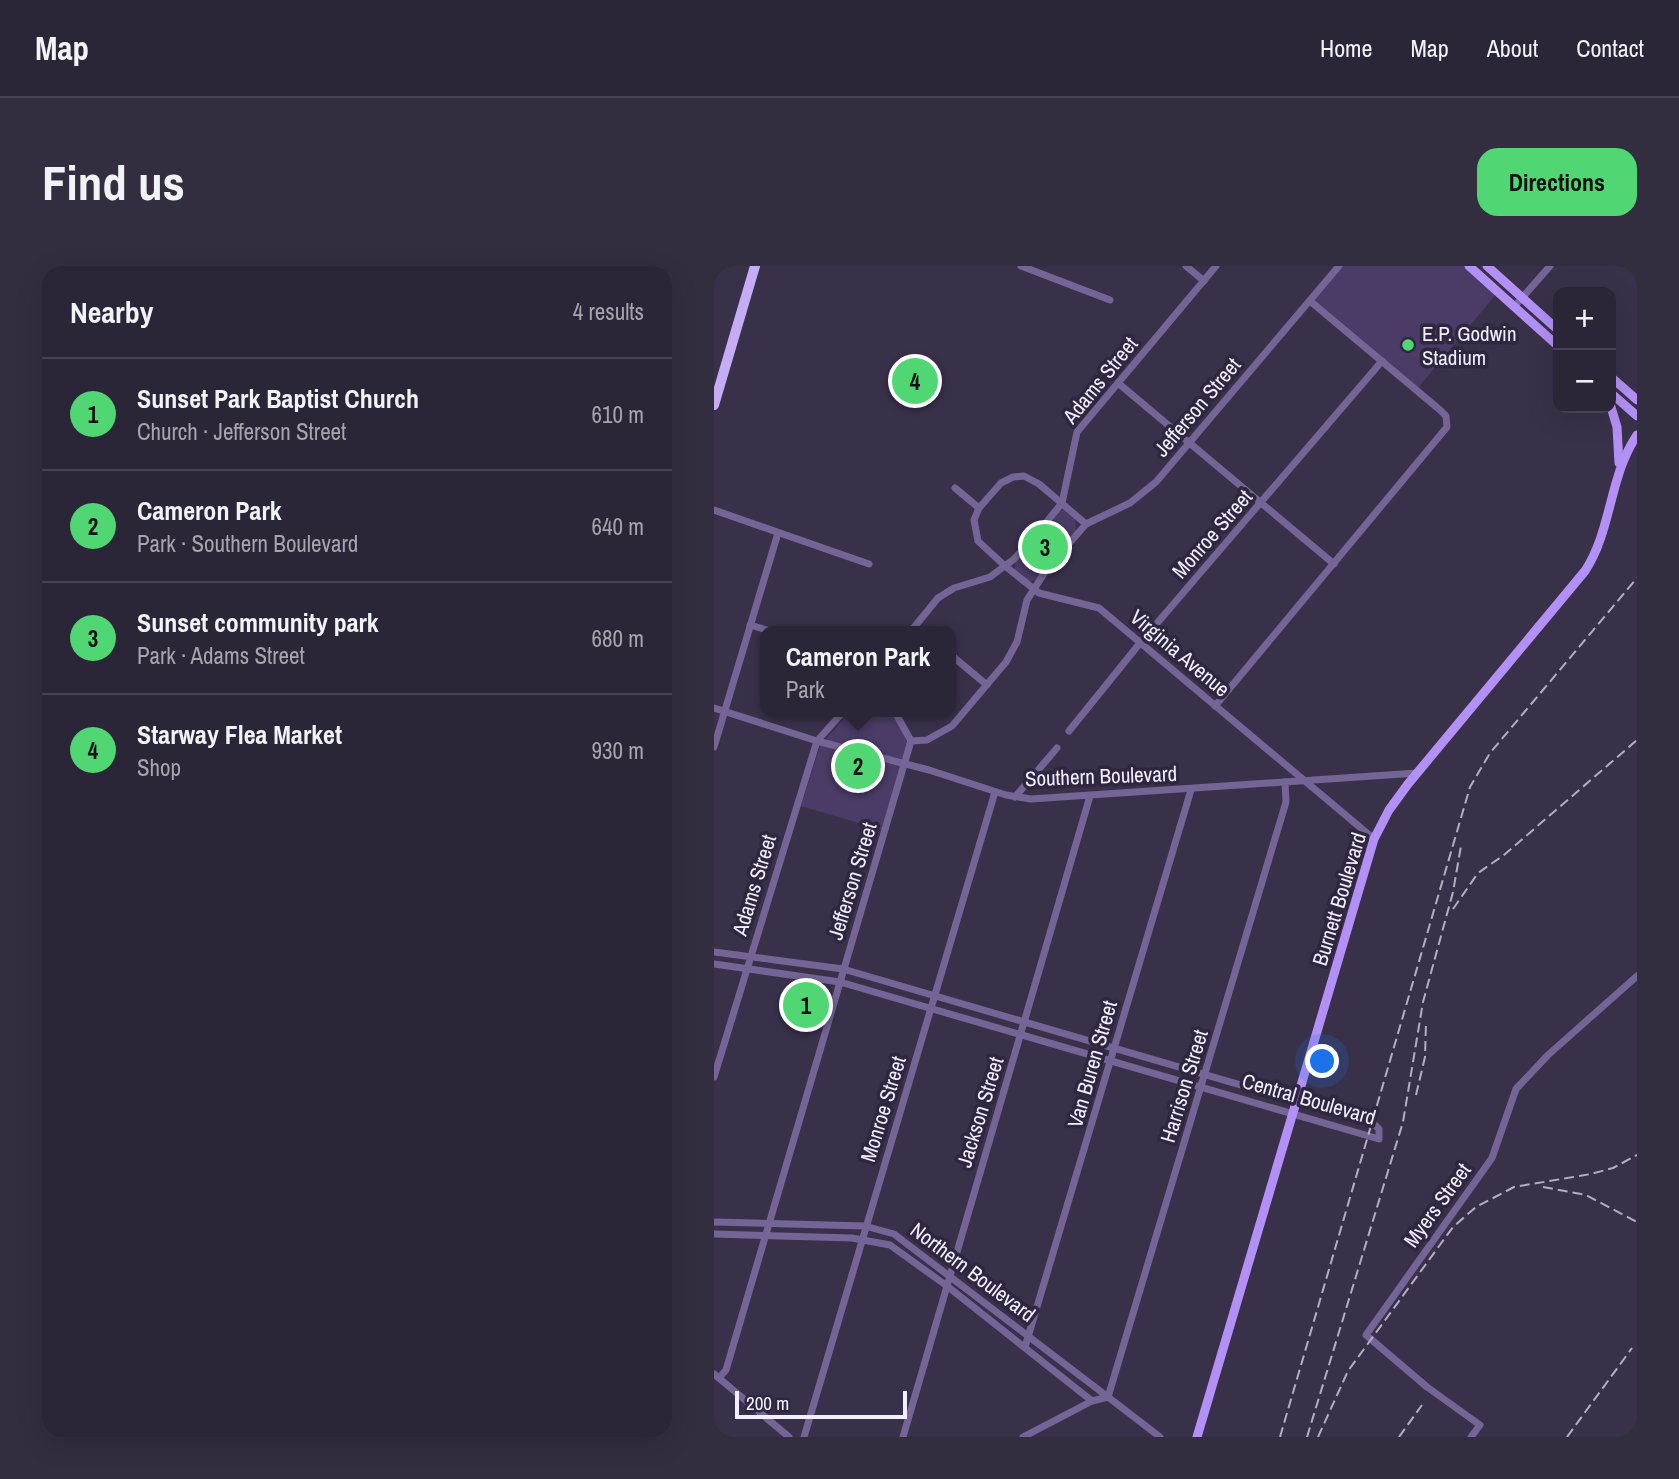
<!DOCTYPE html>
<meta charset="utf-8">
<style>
body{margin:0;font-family:"Archivo Narrow",sans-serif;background:#332d40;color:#f1f3f6}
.controls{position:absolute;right:21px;top:21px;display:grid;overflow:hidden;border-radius:14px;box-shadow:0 7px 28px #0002}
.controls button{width:63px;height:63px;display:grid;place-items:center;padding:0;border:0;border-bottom:2px solid #474253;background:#2b2538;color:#f1f3f6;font:35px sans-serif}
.scale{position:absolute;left:21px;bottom:18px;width:172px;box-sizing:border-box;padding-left:7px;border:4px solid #f2eefe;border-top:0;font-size:19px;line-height:24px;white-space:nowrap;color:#f2eefe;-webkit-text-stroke:5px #2f273f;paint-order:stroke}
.you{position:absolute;left:609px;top:796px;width:24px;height:24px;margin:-18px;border:5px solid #fff;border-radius:50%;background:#1a73e8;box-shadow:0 0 0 10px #1a73e833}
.badge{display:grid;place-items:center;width:46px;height:46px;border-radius:50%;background:#51d674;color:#111;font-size:23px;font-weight:700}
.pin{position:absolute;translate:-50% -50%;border:4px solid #fff;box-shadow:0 2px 7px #0006}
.popup{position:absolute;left:46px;top:360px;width:196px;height:91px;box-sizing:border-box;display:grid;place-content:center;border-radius:14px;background:#2b2538;filter:drop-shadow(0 2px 5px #0005);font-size:23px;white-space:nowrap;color:#a6a5ae}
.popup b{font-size:26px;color:#f1f3f6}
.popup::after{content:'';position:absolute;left:50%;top:100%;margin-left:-14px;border:14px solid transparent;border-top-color:#2b2538}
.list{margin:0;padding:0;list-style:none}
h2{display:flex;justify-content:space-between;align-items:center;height:91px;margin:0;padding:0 28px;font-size:30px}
h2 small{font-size:23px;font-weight:400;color:#a6a5ae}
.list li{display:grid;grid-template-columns:46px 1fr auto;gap:21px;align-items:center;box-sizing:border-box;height:112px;padding:0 28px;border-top:2px solid #474253}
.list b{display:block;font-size:26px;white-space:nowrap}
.list p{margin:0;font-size:23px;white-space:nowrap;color:#a6a5ae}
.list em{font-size:23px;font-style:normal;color:#a6a5ae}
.map{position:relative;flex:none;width:923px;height:1171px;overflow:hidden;border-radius:21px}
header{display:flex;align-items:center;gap:42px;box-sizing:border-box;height:98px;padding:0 35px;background:#2b2538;border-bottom:2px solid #474253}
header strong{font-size:33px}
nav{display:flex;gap:38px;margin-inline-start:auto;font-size:24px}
.intro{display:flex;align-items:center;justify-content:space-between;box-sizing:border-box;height:168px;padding:0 42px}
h1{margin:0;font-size:49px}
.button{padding:18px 32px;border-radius:21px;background:#51d674;color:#111;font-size:24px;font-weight:700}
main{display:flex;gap:42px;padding:0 42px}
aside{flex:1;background:#2b2538;border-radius:21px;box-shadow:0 7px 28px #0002}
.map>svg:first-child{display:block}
.green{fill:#4a3c66}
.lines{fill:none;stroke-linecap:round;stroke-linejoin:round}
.minor{stroke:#756596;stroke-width:7}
.major{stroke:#b390f5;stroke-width:9}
.highway{stroke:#c5adf6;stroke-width:10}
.rail{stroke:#b4aec1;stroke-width:2;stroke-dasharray:10 5;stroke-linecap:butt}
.poi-dot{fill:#51d674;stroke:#2f273f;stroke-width:2.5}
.labels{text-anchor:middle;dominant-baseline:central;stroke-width:7;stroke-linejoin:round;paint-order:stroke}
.poi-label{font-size:21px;fill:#f2eefe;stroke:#2f273f;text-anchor:start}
.street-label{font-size:21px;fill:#f2eefe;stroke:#2f273f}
</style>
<header>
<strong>Map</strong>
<nav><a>Home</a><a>Map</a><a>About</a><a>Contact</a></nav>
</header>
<div class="intro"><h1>Find us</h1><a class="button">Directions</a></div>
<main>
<aside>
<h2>Nearby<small>4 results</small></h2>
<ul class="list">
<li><span class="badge">1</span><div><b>Sunset Park Baptist Church</b><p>Church · Jefferson Street</p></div><em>610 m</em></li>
<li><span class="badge">2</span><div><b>Cameron Park</b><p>Park · Southern Boulevard</p></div><em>640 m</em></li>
<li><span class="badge">3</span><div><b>Sunset community park</b><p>Park · Adams Street</p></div><em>680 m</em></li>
<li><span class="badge">4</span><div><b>Starway Flea Market</b><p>Shop</p></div><em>930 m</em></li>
</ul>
</aside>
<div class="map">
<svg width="923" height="1171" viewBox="0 0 923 1171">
<rect width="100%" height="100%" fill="#39314a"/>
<g class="green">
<path d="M625,0h130l29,26 -82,98 -106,-89z"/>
<path d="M350,244l11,8 1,14 -40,48 -9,2 -12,-10v-9l42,-52z"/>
<path d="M136,446h40l7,7 11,25 -26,86 -81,-24 19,-60z"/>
</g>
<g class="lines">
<g class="minor">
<path d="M307,0l89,34"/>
<path d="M472,0l18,15"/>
<path d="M800,41l36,-41"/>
<path d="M404,117l216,181"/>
<path d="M241,222l24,20"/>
<path d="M0,244l155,54"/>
<path d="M372,258l-47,-40 -15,-8 -11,1 -12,6 -22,25 -5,12 4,21 27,25 34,27 60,15 275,231"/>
<path d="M36,359l20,6"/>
<path d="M197,365l27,-33 16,-10 36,-11 24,-18 17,-18 31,-38 15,-71 139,-166"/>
<path d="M237,389l36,30"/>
<path d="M501,440l232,-279 -1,-11 -6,-6 -130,-109"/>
<path d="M0,442l103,33 112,29 77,25 25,4 386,-26"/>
<path d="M181,446l16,29"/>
<path d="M355,465l71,-88 242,-282"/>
<path d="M197,475l16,-1 25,-14 54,-64 11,-20 10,-42 20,-31 39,-45 44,-21 26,-21 183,-216"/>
<path d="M0,481l64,-214"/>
<path d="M301,531l42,-49"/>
<path d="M0,686l129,17 531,155 5,5v10l-539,-157 -126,-18"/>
<path d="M0,811l103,-336 26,-29"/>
<path d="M0,956l151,4 29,8 214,163 178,-595 -1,-20"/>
<path d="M0,968l138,4 38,7 57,41 145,115 16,-4 52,40"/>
<path d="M311,1081l166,-557"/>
<path d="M0,1108l75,63"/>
<path d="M5,1112l7,-8 185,-629"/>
<path d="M90,1171l191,-645"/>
<path d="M189,1171l187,-641"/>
<path d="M309,1171l69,-36"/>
<path d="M757,1171l9,-12 -53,-38 -61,-52 126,-177 24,-69 32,-34 89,-79"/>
</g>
<g class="major">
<path d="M755,0l89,80"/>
<path d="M773,0l71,64"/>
<path d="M897,111l26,23"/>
<path d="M897,127l26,23"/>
<path d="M897,141l6,20 2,36"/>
<path d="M483,1171l177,-598 15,-29 19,-26 177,-213c27,-41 24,-95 52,-136"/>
</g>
<path class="highway" d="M0,139l41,-139"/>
<g class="rail">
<path d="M739,643l25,-36 26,-18 133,-115"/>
<path d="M702,829l9,-38 1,-34"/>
<path d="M829,921l43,8 51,27"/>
<path d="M566,1171l190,-650 20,-34 147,-175"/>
<path d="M593,1171l96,-315 20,-120 30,-110 8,-46"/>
<path d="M604,1171l30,-66 105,-144 23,-20 38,-20 77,-13 22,-6 24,-13"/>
<path d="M685,1171l23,-32"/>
<path d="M853,1171l65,-89"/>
</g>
</g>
<circle class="poi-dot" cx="694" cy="79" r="7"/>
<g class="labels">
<g class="poi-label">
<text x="708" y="67">E.P. Godwin<tspan x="708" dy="24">Stadium</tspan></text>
</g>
<g class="street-label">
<text transform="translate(386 114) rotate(-51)">Adams Street</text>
<text transform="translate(483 141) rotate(-50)">Jefferson Street</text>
<text transform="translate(498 268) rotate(-49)">Monroe Street</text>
<text transform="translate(466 387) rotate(40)">Virginia Avenue</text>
<text transform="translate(387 510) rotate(-2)">Southern Boulevard</text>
<text transform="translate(138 615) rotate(-73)">Jefferson Street</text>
<text transform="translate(40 619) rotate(-73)">Adams Street</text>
<text transform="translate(625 633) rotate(-73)">Burnett Boulevard</text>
<text transform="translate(378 798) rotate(-74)">Van Buren Street</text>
<text transform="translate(470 820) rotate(-73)">Harrison Street</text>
<text transform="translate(595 833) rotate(16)">Central Boulevard</text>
<text transform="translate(169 843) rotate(-73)">Monroe Street</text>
<text transform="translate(266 846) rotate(-73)">Jackson Street</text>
<text transform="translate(723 939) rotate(-54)">Myers Street</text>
<text transform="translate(259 1006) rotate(37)">Northern Boulevard</text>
</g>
</g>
</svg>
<div class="controls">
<button>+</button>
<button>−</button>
</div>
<div class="scale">200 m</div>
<div class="you"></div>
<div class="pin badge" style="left:92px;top:739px">1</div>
<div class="pin badge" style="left:144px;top:500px">2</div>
<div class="popup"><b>Cameron Park</b>Park</div>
<div class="pin badge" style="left:331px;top:281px">3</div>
<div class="pin badge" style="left:201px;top:115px">4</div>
</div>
</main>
